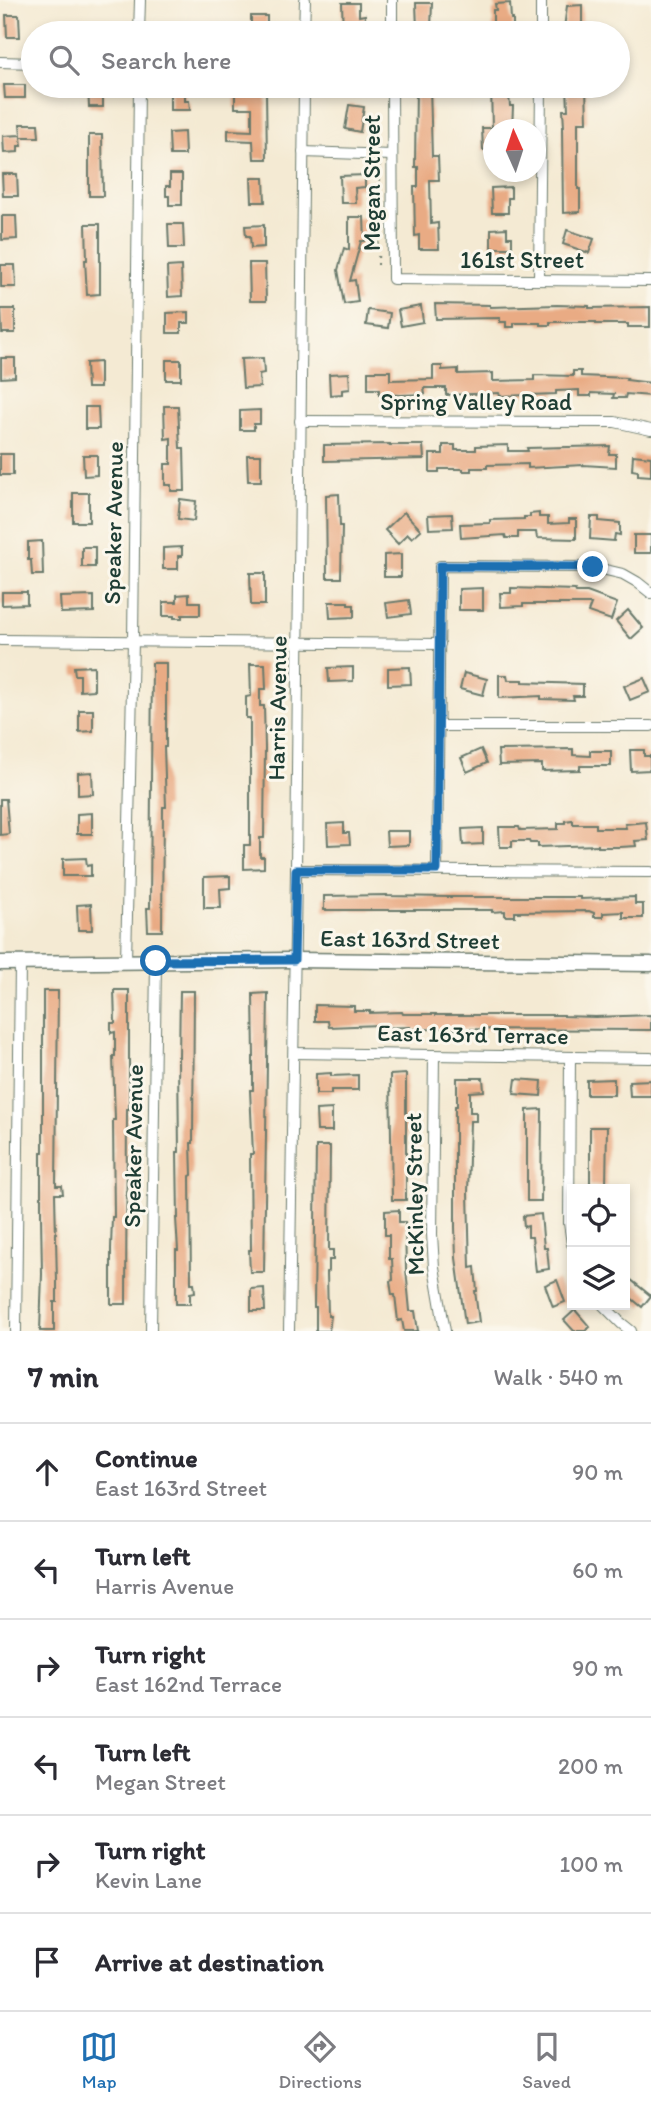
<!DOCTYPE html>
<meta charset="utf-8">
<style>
body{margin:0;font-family:Itim,sans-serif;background:#f2f2f3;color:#2b2b33}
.controls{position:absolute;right:21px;bottom:21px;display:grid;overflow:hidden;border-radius:0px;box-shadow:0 4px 10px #0003}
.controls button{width:63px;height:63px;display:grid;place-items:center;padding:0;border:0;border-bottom:2px solid #e1e1e2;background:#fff;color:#2b2b33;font:35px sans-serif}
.compass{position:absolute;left:483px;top:119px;width:63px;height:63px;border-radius:50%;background:#fff;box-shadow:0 4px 10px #0003;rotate:357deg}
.stop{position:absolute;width:21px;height:21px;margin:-16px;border:5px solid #1f6fb2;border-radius:50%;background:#fff}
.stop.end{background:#1f6fb2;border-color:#fff;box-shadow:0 2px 7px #0008}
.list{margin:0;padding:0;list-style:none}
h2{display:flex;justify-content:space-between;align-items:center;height:91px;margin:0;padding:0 28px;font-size:30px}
h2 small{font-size:23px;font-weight:400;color:#7c7c81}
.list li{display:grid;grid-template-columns:46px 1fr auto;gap:21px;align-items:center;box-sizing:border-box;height:98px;padding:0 28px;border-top:2px solid #e1e1e2}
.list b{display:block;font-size:26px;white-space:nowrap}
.list p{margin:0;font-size:23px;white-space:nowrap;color:#7c7c81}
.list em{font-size:23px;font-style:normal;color:#7c7c81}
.icon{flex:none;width:38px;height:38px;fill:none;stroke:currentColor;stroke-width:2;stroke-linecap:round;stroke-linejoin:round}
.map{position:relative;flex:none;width:651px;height:1331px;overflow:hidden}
.search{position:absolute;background:#fff;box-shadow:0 4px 10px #0003;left:21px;right:21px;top:21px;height:77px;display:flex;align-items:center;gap:18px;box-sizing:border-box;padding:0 24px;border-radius:38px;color:#7c7c81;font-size:26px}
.sheet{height:679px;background:#fff}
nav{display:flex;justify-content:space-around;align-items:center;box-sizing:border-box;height:98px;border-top:2px solid #e1e1e2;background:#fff;font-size:19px;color:#7c7c81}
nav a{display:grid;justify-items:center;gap:4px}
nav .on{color:#1f6fb2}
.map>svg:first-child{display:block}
.building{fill:#e9ab84}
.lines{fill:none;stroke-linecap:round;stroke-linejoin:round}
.street-casing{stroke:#6a7a6c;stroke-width:12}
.secondary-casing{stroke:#6a7a6c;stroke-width:17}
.path{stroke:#6a7a6c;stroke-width:2;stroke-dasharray:2 5;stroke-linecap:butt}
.street{stroke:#fff;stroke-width:10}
.secondary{stroke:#fff;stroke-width:14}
.route{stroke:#1f6fb2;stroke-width:9}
.labels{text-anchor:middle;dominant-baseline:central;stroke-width:6;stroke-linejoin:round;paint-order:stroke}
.street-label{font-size:24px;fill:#1f3d34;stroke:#fbf7ec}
</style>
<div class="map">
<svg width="651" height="1331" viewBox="0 0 651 1331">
<rect width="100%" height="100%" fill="#fbf7ec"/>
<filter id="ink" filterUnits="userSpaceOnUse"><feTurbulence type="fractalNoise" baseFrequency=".0143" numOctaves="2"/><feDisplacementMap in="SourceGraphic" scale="14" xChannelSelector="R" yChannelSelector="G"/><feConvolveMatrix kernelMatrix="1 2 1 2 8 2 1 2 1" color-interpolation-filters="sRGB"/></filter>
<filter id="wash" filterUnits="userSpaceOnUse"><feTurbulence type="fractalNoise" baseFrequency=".00686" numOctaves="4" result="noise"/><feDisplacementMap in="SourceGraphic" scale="28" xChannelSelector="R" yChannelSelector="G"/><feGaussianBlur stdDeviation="1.57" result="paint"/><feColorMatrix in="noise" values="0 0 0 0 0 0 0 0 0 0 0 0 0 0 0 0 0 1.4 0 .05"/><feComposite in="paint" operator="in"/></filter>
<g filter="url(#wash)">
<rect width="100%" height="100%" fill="#f4ead3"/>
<g id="blocks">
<g class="building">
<path d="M342,3h17v13l6,-1v12h-6v6h-16z"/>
<path d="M416,3h16l-1,25 -14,1z"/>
<path d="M510,3l1,16h2v10h-20v-19h3l-1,-6z"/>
<path d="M582,5v23h-18l3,-22z"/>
<path d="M6,15h13l1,22h-13z"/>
<rect x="251" y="16" width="16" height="17"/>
<path d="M4,85h21v13h-20z"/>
<path d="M88,86h15v21h-14z"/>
<path d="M416,86h14l2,70h6l1,24h-9l1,44 7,-1 1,26h-20v-14l-4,1 -1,-49h4v-20h-3z"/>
<path d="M491,86h17l2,20h3l-1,24h-18v20h-11l-1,-22h10z"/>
<path d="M567,86h19l1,36h-9v67h2v23l-17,1 -1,-86h2l-1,-17h5z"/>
<path d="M170,87h15v14h4l1,9h-20z"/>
<path d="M266,92l1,67h-13l-1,-18 -25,-1v-10l24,1v-23h-17v-15z"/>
<path d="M349,105l15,2 -4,25 -15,-3z"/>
<path d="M20,124h18l1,13h-18l1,9h-4v6l-14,1 -1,-17 18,-1z"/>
<path d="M184,132l1,23h-15l-1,-22z"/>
<path d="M89,135h13l1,61h-14z"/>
<path d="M2,174h15l1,22h-15z"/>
<path d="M170,174h12v31h-13v-9h-3v-10h4z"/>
<path d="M365,175v12l-10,1 1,15h-15l-1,-27z"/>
<path d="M251,178h13l1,24h-13z"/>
<path d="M511,187v11h-3v15h-16l-1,-25z"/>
<path d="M2,216h14l1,23 -15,1z"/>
<path d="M349,217h15l1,24h-4l-11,40 5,-1 3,22 -14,2 -6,-34 6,-22 5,2z"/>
<path d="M86,224h14v70l-13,1 -2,-35h2z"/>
<path d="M168,224h15l1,24h-15z"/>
<path d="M264,225v22l-13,1 -1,-12h-4l-1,-10z"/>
<path d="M507,228v9h5v11h-21v-19z"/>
<path d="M567,230l27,9 -5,14 -26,-9z"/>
<path d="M249,263h16l1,38h-16z"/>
<path d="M1,265h14l1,22h-15z"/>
<path d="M181,266l1,30 -14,1 -1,-30z"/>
<path d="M435,304l55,1v2l67,-2 32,1v2l61,-1v20h-22v-3h-32v-2h-46v3h-10v-2h-26v4h-8v-5h-6v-4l-64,1z"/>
<path d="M421,306l2,16 -22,4 -3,-16z"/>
<path d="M1,309h14v24h-13z"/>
<path d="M368,310l22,3 -2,15 -22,-3z"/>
<path d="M189,312v11h-8v10h-14v-20z"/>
<path d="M1,358h14v19l-14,1z"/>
<path d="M263,358l1,15 -5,1 1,13 -17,1 -2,-29z"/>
<rect x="166" y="360" width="15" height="20"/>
<path d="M100,362v26h-13l-1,-25z"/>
<path d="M433,366h9v4l16,-1v5l35,-1v8l41,-1v-5l39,1v-5h8v5l46,2 -1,2 25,3v13l-25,-2 -1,4h-12l1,-4 -23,-1v3h-12v-6l-23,1v3l-56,2 -1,-3 -53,2v-7h-22l1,6 -24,1 -22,-1v-5h-11v-18h22v9l43,-1z"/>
<path d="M349,373l1,16 -8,1v4l-12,1 -1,-21z"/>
<path d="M164,406h14l2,42h4l1,43h-14v-6h-6v-21h6v-26l-6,1z"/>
<path d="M85,407h13l1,22h-14z"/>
<path d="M260,410v14h-6v6h-14v-19z"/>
<path d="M390,444v1h33l1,14 -100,2v-16z"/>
<path d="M443,445h12v5h21v-4l32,-1v6h20l-1,-3 83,-2 -1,8h7v13l-33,-2 -55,3v-4l-41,1v3h-16v3h-8v-2h-24v3h-9v-18h13z"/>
<rect x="0" y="454" width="13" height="21"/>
<path d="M83,455h14v20l-13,1z"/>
<path d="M247,455h14v26h-13z"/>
<path d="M633,455l18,2v19l-13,-1v-4l-6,-1z"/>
<rect x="73" y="493" width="16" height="29"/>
<path d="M339,494l1,32h2l-1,52h-14l-1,-83z"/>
<path d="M180,499l16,2 -2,20 -16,-2z"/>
<path d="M404,512l17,18 -9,8 -4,-4 -10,10 -13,-14z"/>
<path d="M539,513v4h9v7l21,-1v-4h7v20l-39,-1 -1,-6h-18v6h-12l-1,-3 -44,3 -1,-14 30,-1v-3l34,-1v-2h6v-3z"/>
<path d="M452,514l1,14 -24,1 -1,-14z"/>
<path d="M591,517h8v4l21,2v12l-5,-1 -1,7 -24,-2z"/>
<rect x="634" y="535" width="17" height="18"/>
<path d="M42,541l1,34h-11l-1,-15h-3v-18z"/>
<rect x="82" y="547" width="13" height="20"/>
<path d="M182,547v9h-4v13h-15v-21z"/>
<path d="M401,554v23h-17v-22z"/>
<path d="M250,573h15v32h-14z"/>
<path d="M483,588v22h-24v-21z"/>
<path d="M511,588l64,2 1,2h11l30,11 -6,17 -23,-8 3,-8h-68v2l-22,1 -1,-14h11z"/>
<path d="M2,592h25v12l-25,1z"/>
<path d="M189,594v8h11v13h-18v3h-8v-2h-11v-14h14v-7z"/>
<path d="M94,596v16l-33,1 -1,-16z"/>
<path d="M409,600l2,14 -23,3 -2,-14z"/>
<path d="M329,602h19v3h6v12l-24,1z"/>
<path d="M628,610l15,18 -12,11 -15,-18z"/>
<path d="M152,663h14v84h-2l2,60h-3l-1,124h-14l-1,-23h3z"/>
<path d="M250,664h15l1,25h-6v17h4l1,42 -1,90h-4v19h4v11l-20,1v-24h6v-127h-4v-21l5,-1z"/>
<path d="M94,666v24l-14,1v-16h-5l-1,-8z"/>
<path d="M353,667v14l-24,1 -1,-14z"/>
<path d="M410,667l1,17 -23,1v-17z"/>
<path d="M464,673l23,6 -4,16 -23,-6z"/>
<path d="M499,675h8l1,5h15v2l60,2v12h-10l1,4 -33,-1v-3l-42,2z"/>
<path d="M644,678l6,14 -20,8 -6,-14z"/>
<path d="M79,710h14v21l-14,1z"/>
<path d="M481,749l6,14 -20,9 -6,-14z"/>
<path d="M573,749v6l17,1v-5h21v15h-31v4l-38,1v-7l-43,1 -1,-15z"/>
<path d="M630,750h14v6h6v14l-19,1z"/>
<path d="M92,772l1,22 -15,1v-22z"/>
<path d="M0,799h6l3,35 -9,1z"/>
<path d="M92,813v21h-15v-20z"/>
<path d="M573,820v4h23v4h30l-1,-4 21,-2 2,18 -13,1 1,5 -16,1h-22v-2l-60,2v-4h-8l-1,-2h-17v6h-12l-1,-20h20l1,3 38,-1v-6h7v-2z"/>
<path d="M344,823v10h5l1,11 -22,1 -1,-21z"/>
<path d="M483,828v16l-20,1 -1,-16z"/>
<path d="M386,831h23v14l-22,1z"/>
<path d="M86,858l1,8 4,-1v11h-28v-17z"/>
<path d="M230,876v12l-10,1 1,19h-17v-31z"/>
<path d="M387,895v1l63,1h130v2l55,-2v7h8v14h-20v-6l-20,1v4h-9v-4l-5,-2 -74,1v4h-10v-5l-13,1v-2h-168v-14z"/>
<path d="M91,904l1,26h-14l-1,-25z"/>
<path d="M114,990h15v119h-2l-1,195h-15v-55l1,-32h2l-1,-97h2l-2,-64h2v-24l-4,1v-10h4z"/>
<path d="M43,991h15l-2,195h6l1,8h-8l2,88v20h-3v29h-14l2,-57 -1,-59v-63h2z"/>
<path d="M180,991h14l-1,152h-2l1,32 -2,1 1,107h3l1,9 -5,1v11h-14v-54h2l-2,-32h2l-1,-66h2l-1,-95h1z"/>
<path d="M268,993l-4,279h-14l-1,-22h2l-1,-96h3l-3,-64h3v-33h1l-1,-63z"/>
<path d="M315,1005l39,1v5h16v2l32,-1 1,2h33v1h128v1l31,1 56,-2v15l-241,-1v-2l-31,1v-3l-50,2 -1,-6h-13z"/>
<path d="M331,1073v3l27,-1v15h-27v4h-15v-20z"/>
<path d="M406,1074v126h-14l-2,-125z"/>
<path d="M457,1078h26l1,13 -14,1v20h6v9h-6l-2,72 2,75 5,-1 2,24h-2l4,31 -14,2 -9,-66 -1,-31v-121h2z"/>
<path d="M516,1079l26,2 -1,15 -27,-2z"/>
<path d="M614,1079v16h-27v-15z"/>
<path d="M651,1080v16h-21l-1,-15z"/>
<path d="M332,1109v22h-15l-1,-21z"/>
<path d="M542,1109l-1,92h-14v-91z"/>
<path d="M590,1127h17l-1,59h-16z"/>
<path d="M316,1146h14l-1,104h4v10h-4v11l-2,1 1,44h3l-2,15h-13v-24h-2z"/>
<path d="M399,1210v12h6l1,47 4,42h5l3,20h-14l-2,-11 -4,1 -3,-26h-3l-2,-14 3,-1 -1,-21h-3v-24h-4v-24z"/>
<path d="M541,1214l3,34h3l2,21 -13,2 -4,-34h-4v-11l-4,1 -1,-11z"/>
<path d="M625,1275l26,21 -9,11 -17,-14z"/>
<path d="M557,1280l8,22 -12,5 -8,-22z"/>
<path d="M264,1288l1,23h-14v-22z"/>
<path d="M575,1310l15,17 -5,4h-11l-10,-11z"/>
</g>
</g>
</g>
<g filter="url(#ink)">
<use href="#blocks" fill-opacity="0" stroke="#6a7a6c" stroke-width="2"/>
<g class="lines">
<g class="street-casing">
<g id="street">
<path d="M392,0v33"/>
<path d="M139,33l1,-33"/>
<path d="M304,33l1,-33"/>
<path d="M541,33v-33"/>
<path d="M0,62l33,1"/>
<path d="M392,86l1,193 258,2"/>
<path d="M303,152l89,3"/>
<path d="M539,280l2,-194"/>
<path d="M300,421l315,1 36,8"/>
<path d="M0,640l440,4"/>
<path d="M439,726h212"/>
<path d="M296,870l355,2"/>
<path d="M437,871l3,-305 153,1 30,7 14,8 14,11"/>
<path d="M126,961l7,-320 6,-555"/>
<path d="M294,1053l357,5"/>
<path d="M434,1055l-2,179 2,33 11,64"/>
<path d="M570,1057l-1,166 3,21"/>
<path d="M603,1305l18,18 10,8"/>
<path d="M16,1331l4,-368"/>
<path d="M151,1331l5,-370"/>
<path d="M289,1331l7,-461 8,-784"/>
</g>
</g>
<g class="secondary-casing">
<path id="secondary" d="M0,963l294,-3 357,4"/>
</g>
<path class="path" d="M378,265l2,-101"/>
<use href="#street" class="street"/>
<use href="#secondary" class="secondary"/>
</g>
</g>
<g class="lines" filter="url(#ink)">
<path class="route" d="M156,961l138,-1 2,-90h141l3,-304 153,1"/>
</g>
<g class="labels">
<g class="street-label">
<text transform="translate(371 183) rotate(-90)">Megan Street</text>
<text x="522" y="259">161st Street</text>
<text x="476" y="401">Spring Valley Road</text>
<text transform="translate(113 523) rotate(-89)">Speaker Avenue</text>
<text transform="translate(277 708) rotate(-89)">Harris Avenue</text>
<text transform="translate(410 939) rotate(1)">East 163rd Street</text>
<text transform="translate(473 1034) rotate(1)">East 163rd Terrace</text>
<text transform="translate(133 1146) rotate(-89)">Speaker Avenue</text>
<text transform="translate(414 1194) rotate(-91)">McKinley Street</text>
</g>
</g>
</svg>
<div class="controls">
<button><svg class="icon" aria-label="locate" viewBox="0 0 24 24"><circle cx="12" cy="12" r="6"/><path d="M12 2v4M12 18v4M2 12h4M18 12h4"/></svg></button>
<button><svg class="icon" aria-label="layers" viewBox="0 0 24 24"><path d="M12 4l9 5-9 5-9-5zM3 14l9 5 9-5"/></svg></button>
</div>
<svg class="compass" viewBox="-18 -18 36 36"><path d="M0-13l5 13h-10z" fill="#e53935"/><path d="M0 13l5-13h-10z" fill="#7c7c81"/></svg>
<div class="stop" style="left:156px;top:961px"></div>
<div class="stop end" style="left:593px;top:567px"></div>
<div class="search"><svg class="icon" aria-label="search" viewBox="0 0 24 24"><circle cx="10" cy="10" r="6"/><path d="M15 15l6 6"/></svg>Search here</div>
</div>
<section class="sheet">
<h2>7 min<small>Walk · 540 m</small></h2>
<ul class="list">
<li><svg class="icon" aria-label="ahead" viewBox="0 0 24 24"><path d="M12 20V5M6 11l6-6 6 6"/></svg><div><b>Continue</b><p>East 163rd Street</p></div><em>90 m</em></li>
<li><svg class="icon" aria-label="left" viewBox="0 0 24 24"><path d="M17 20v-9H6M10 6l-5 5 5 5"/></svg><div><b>Turn left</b><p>Harris Avenue</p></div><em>60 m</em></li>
<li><svg class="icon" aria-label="right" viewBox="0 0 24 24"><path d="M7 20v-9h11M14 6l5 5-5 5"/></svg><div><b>Turn right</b><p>East 162nd Terrace</p></div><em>90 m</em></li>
<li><svg class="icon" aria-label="left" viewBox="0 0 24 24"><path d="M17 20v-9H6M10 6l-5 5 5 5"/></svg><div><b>Turn left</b><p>Megan Street</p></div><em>200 m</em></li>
<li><svg class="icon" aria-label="right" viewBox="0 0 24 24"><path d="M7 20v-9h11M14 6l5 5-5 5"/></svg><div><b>Turn right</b><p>Kevin Lane</p></div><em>100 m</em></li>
<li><svg class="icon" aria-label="arrive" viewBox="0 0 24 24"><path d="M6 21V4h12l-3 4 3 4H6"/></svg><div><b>Arrive at destination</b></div></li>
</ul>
</section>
<nav>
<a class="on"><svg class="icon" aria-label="map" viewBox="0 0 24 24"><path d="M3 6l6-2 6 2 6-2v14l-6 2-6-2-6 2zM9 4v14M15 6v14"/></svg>Map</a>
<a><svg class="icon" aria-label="directions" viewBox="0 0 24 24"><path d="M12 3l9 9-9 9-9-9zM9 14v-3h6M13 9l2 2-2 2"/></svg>Directions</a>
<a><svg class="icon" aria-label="saved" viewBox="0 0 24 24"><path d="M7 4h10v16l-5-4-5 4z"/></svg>Saved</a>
</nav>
